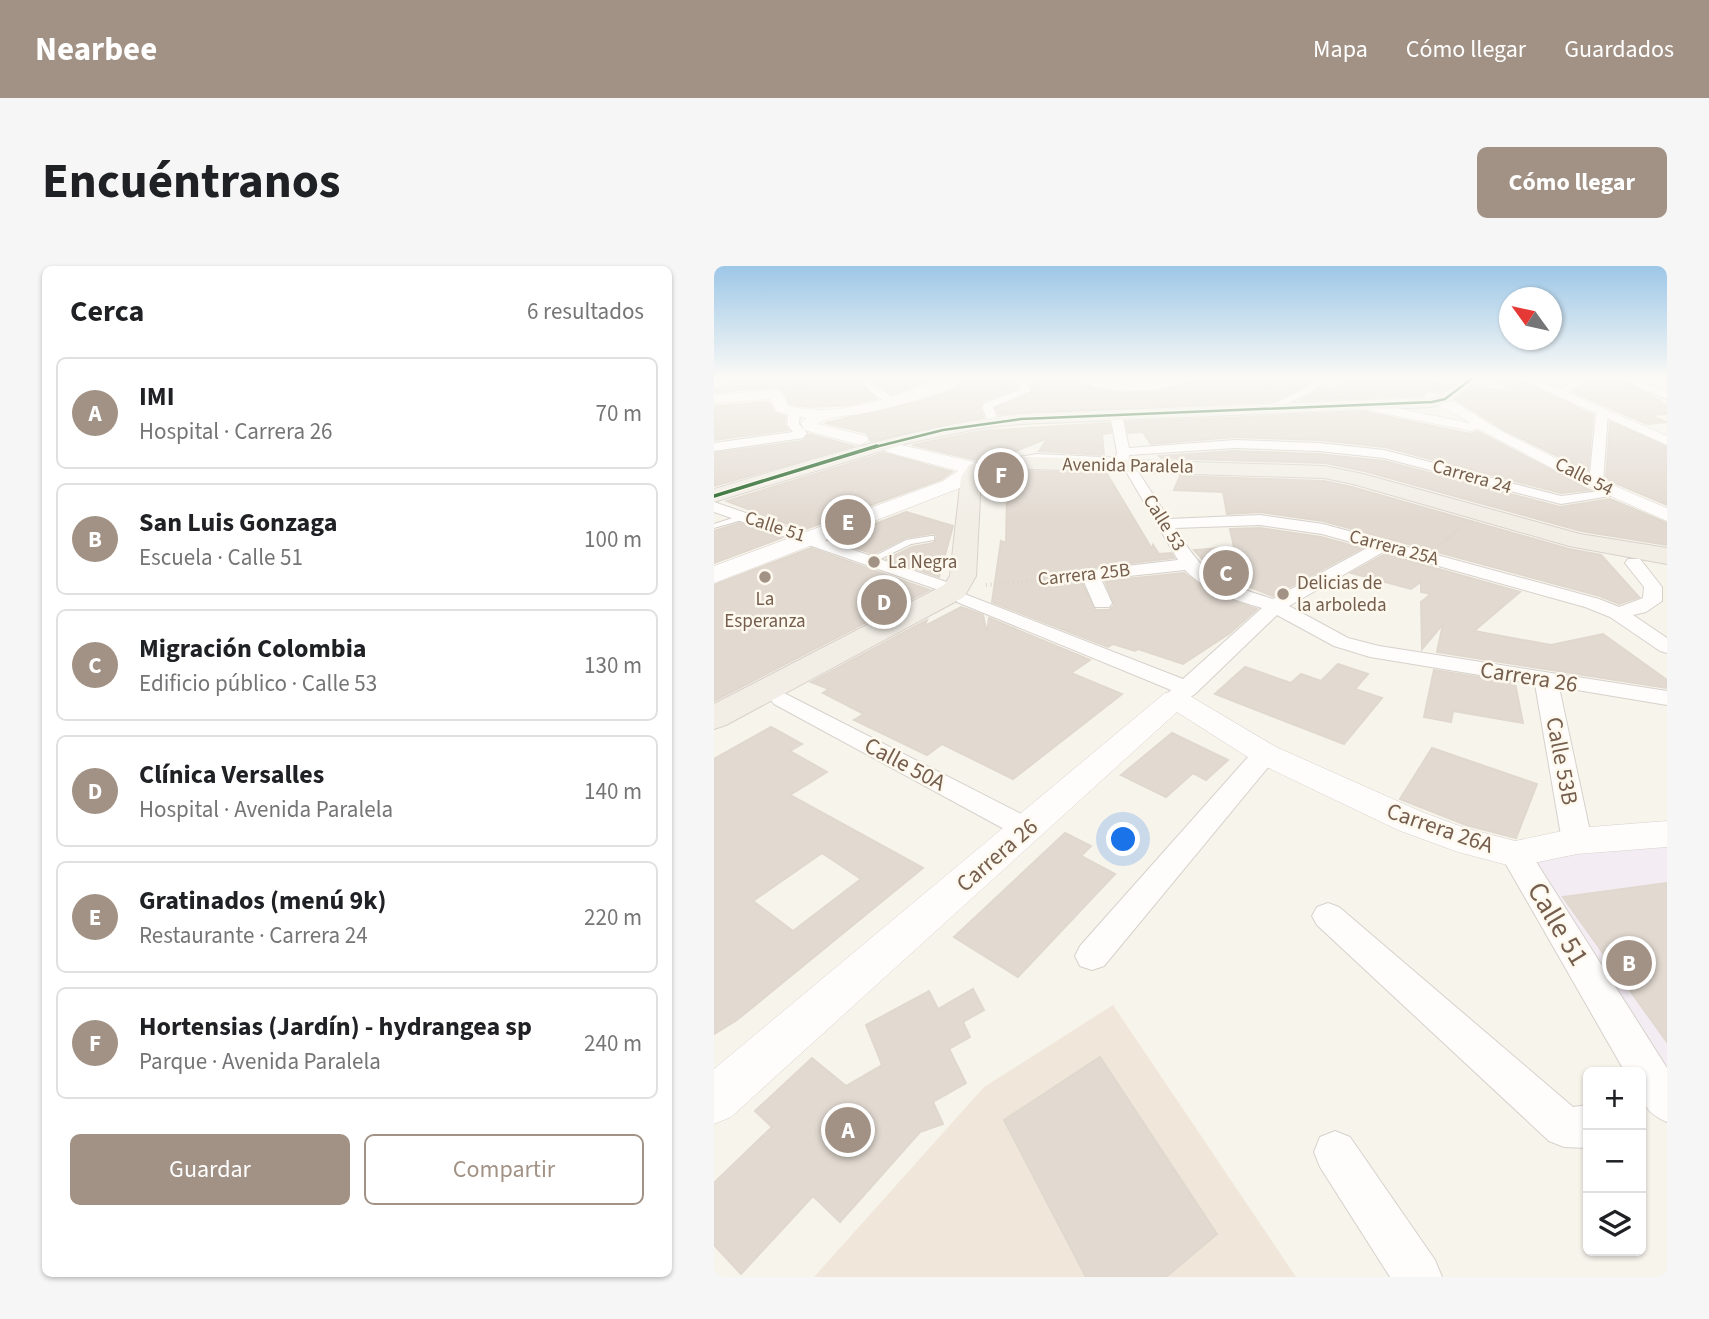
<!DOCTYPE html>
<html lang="es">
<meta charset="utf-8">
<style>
body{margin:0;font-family:"Source Sans 3",sans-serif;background:#f6f6f6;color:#202124}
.controls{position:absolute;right:21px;bottom:21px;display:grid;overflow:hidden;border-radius:10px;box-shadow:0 2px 5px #0004}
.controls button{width:63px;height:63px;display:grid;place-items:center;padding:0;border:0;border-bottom:2px solid #e0e0e0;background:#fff;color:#202124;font:35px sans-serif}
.compass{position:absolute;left:785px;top:21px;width:63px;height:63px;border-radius:50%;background:#fff;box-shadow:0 2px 5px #0004;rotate:303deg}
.you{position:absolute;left:410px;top:574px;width:24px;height:24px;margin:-18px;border:5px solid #fff;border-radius:50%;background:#1a73e8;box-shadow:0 0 0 10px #1a73e833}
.badge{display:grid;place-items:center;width:46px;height:46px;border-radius:50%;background:#a29285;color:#fff;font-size:23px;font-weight:700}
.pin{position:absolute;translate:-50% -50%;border:4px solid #fff;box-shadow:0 2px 7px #0006}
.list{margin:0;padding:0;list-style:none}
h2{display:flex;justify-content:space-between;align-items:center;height:91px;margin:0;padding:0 28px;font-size:30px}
h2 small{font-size:23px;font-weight:400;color:#757577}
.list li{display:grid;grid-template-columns:46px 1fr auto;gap:21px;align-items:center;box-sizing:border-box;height:112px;margin:0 14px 14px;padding:0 14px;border:2px solid #e0e0e0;border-radius:10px}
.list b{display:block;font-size:26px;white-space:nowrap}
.list p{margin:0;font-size:23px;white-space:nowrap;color:#757577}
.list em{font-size:23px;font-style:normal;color:#757577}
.actions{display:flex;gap:14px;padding:21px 28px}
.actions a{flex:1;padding:16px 0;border:2px solid #a29285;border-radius:10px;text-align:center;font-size:24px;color:#a29285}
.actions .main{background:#a29285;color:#fff}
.icon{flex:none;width:38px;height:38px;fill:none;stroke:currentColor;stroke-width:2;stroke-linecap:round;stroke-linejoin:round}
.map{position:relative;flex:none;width:953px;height:1011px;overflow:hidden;border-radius:10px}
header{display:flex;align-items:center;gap:42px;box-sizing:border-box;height:98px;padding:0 35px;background:#a29285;color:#fff}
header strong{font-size:33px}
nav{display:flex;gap:38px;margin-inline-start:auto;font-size:24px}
.intro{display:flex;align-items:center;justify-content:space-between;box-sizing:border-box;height:168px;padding:0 42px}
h1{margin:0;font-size:49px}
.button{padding:18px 32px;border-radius:10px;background:#a29285;color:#fff;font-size:24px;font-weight:700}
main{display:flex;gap:42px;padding:0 42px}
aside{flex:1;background:#fff;border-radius:10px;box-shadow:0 2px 5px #0004}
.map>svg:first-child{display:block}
.residential{fill:#f0e7da}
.education{fill:#f4ecf3}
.building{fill:#e2dad1;stroke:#e0d8ce;stroke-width:2;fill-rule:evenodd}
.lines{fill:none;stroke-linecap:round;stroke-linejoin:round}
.service-casing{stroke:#d6d1cb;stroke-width:2}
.minor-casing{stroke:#d6d1cb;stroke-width:2}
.tertiary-casing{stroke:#d6d1cb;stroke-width:1}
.secondary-casing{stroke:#d7d1ca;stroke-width:1}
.primary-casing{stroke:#d8d1ca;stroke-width:2}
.path-far2{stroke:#dad4cf;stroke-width:2;stroke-dasharray:1 2.5;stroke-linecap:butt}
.path-far1{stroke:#dad4cf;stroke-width:2.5;stroke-dasharray:1 2.5;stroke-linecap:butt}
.path{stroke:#dad4cf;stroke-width:3.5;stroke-dasharray:1 3.5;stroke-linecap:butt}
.service{fill:#fefdfc;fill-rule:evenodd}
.minor{fill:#fefdfc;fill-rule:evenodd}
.tertiary{fill:#fefdfc;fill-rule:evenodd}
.secondary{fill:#fefdfc;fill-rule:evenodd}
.primary{fill:#f2eee6;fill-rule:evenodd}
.cycleway-far1-casing{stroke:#fef9ef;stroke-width:4.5}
.cycleway-casing{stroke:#fef9ef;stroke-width:6}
.cycleway-far1{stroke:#1b5e20;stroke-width:2.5}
.cycleway{stroke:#1b5e20;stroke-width:3.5}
.poi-dot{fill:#a29285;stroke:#fef9ef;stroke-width:2.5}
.labels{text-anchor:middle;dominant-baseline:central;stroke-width:5;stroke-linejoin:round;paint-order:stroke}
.far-street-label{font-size:19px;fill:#755e4d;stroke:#fef9ef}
.far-poi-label{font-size:19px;fill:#755e4d;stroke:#fef9ef;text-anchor:start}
.street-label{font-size:23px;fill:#755e4d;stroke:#fef9ef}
.near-street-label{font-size:28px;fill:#755e4d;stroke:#fef9ef}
</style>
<header>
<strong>Nearbee</strong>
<nav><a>Mapa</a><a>Cómo llegar</a><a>Guardados</a></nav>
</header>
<div class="intro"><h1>Encuéntranos</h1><a class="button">Cómo llegar</a></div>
<main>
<aside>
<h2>Cerca<small>6 resultados</small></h2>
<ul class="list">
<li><span class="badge">A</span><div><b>IMI</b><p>Hospital · Carrera 26</p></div><em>70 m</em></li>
<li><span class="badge">B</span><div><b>San Luis Gonzaga</b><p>Escuela · Calle 51</p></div><em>100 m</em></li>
<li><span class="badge">C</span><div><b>Migración Colombia</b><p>Edificio público · Calle 53</p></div><em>130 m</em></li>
<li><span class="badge">D</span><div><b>Clínica Versalles</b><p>Hospital · Avenida Paralela</p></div><em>140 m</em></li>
<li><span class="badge">E</span><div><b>Gratinados (menú 9k)</b><p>Restaurante · Carrera 24</p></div><em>220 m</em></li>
<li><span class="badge">F</span><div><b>Hortensias (Jardín) - hydrangea sp</b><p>Parque · Avenida Paralela</p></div><em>240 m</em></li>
</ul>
<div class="actions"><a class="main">Guardar</a><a>Compartir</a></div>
</aside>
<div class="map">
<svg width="953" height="1011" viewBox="0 0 953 1011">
<rect width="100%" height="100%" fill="#f7f4ec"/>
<path class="residential" d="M399,739l183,272h-482l170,-190z"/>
<path class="education" d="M953,574v233l-152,-219z"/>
<g class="building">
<path d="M35,111h107l20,22 -27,6 -40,2 -19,-3 -7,-14 -6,-3 -63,5v-3z"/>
<path d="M157,111h69l-47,17 -16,-9z"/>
<path d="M261,111h37l4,12 -33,12 -3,7 3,9 -112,24 -4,-8 -42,-10 93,-21 32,-11z"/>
<path d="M313,111h23l73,16 34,-2 52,-12h108l-43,22 -275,13 -3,-6 37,-16z"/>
<path d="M643,111h22l71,8 -10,8 -10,-3 -9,5 -120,5 26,-14 3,5z"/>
<path d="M770,111h29l80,38 -5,56 -82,-40 -50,-31 16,-13 44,5z"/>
<path d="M879,111h20l40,19 14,10v8l-17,1 16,7 -19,2 -74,-32z"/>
<path d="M55,136l6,11 10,3 -1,9 4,5 -74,10v-34z"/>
<path d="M652,146l104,22 7,-3 113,59 -29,3 -176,-46 -66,-7 -84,-3 -84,7 -8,-12 -15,1 -2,-11z"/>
<path d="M896,156l57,25v58l-61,-26z"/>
<path d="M395,157l2,10 -9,1 2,21 -65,-4 9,-13 -40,16 -11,-1 -21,7 -64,-15 70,-14z"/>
<path d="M95,168l44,12 -139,40v-33l89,-12z"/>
<path d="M521,185l84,3 65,7 176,46 50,-8 57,24v22l-86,-14 -217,-60 -39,-8 -164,-5 -2,-2z"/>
<path d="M170,187l68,19 -10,7 -139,51 -76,-29z"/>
<path d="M310,205l83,3 45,75 1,-4 6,9 12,-1 3,5 -92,11 -3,7 16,34h14l5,-5 -9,-24 79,-8 26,19 47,17 -27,24 -47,31 -45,-15 -3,2 -22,-7 -5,3 -116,-45 9,-61 5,2 1,-49z"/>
<path d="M466,210l144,5 28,6 217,62 32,6 38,42 -20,7 -19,-8 -277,-75 -63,-9 -33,2 -4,-22 -49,-2z"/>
<path d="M192,246l47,14 -14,51 -52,-18 25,-12 22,-4 3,-7 -3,-3 -29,5 -32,16 -40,-14z"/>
<path d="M25,257l42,15 -67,25v-32z"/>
<path d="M546,262l61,9 41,11 -89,48 -57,-22 -22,-24 40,-3 -4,-18z"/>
<path d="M97,282l118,42 -215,111v-116z"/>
<path d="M671,288l135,38 -46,39 77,14 52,-11 64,46v8l-230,-36 6,-28 -21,25 -1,-47 10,-8 -10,-2v-10l-10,7 -60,-16z"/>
<path d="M247,341l22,8 4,18 2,-15 101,42 -19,13 51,21 -109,85 -71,-35 -15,11 -73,-35 10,-6 -41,-21 6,-4 -18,-7 116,-62 -2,6z"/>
<path d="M624,398l30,10 -13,15 27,9 -38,46 -129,-50 30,-27 46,16 10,-9 20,7z"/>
<path d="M720,404l81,13 8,40 -70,-12 -2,11 -27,-5z"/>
<path d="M57,461l31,17 -12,7 37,21 -37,23 133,73 -186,152 -23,14v-275zM108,587l39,26 -68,52 -40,-30z"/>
<path d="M458,467l56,27 -22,20 -13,-7 -27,24 -45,-22z"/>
<path d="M718,482l105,36 -21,54 -50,-13 -66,-26z"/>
<path d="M351,567l26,13 -10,10 34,18 -97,103 -64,-40z"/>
<path d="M953,617v159l-104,-145z"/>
<path d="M259,723l11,21 -21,12 7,15 -21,12 17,34 -33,19 10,22 -23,8 -80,90 -27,-26 -72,78 -27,-29v-62l58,-56 -17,-16 57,-53 34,28 36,-21 -16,-40 63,-34 9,18z"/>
<path d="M386,791l117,177 -51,43h-80l-82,-157z"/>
</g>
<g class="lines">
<g class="service-casing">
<g id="service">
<path d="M323,188l84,4 3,2 -3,2 -84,-4 -11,1 4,2 -3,2 -13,-5z"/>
<path d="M28,249h3v4l-31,9v-4z"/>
<path d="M217,270h3v4l-23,4 -39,19 -7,-2 41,-21z"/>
</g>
</g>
<g class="minor-casing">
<g id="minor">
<path d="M144,111h10l7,10 27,14c-14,9 -36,-12 -44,-24z"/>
<path d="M300,111h10l7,14 -38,16 4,10 -10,2 -5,-12 3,-4 35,-13z"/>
<path d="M612,111h13l-56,29 -9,-2z"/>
<path d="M864,111h12l-26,19h-8v-4z"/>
<path d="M901,111h14l38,15v7z"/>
<path d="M80,144l6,3 -1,11 8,9 -4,5 -89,13v-8l79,-11 -6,-7 1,-12z"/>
<path d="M888,144l6,3 -5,70 -7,4 -7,-4 7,-70z"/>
<path d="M402,146l6,3 7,33 106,-8 84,3 65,7 177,46 55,-7 2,3 -2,3 -55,9 -177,-46 -65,-7 -84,-3 -106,7 -1,12h7l34,52 91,-4 63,9 276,75 20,8 24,-9 1,-11 -19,-24 3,-4h12l22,28v14l-16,11 -13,3 34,23v15l-7,-2 -50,-34 -25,-10 -200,-56 -96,55 59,32 31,8 288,45v14l-108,-18 33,154 -5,8 -10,3 -10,-3 -5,-8 -27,-157 -165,-27 -36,-11 -57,-31 -82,79c-11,7 -14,13 -28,10l-4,-5 8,-9 -214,-88 -1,-6 -242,-84v-10l247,85 1,6 221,86 79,-71c-30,-9 -55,-16 -77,-38l-84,9 11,24 -3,4h-14l-14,-32 3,-4 94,-11 -54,-92 -9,-3 2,-13 -7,-37zM546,259l62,9 47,13 -96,52c-57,-18 -65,-19 -98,-71z"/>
<path d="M68,426l255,130 4,7 -4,7 -10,3 -10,-3 -243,-132 -4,-5 4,-5z"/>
<path d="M551,480l9,2 4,6 -4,6 -170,206 -12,4 -12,-4 -5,-10 5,-10 176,-198z"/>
<path d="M801,577l11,3 141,222v54c-26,-11 -26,-24 -26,-50h-16l-125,-218 4,-8z"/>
<path d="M614,637l11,4 234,200 15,-2v43l-24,-1 -15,-6 -232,-216 -5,-9 5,-9z"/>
<path d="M621,865l15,6 85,123 7,17h-52l-70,-110 -6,-15 6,-15z"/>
</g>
</g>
<g class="tertiary-casing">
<g id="tertiary">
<path d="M368,111l39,7 51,-7h24c-22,15 -90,19 -113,4z"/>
<path d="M801,111h16l136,59v9z"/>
<path d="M715,126c29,8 50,27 76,41 53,27 107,53 162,75v13l-93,-41 -97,-52 -6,3 -104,-21 -7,-4 7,-4 103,21c-15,-11 -34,-17 -47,-27z"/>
<path d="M461,425l10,2 91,54 146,65 43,16 50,13 62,-13 90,-7v26l-90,7 -62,13 -57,-15 -60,-22 -144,-69 -77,-49 -446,405 -17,7v-55l451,-376z"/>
</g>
</g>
<g class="secondary-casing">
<g id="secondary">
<path d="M234,111h22c-18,15 -86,33 -110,37 -15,3 -31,1 -42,10l48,12 3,4 -9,5 -56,-15 -3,-7 5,-5 -29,-6 -6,-13 -57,4v-8l62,-5 5,1 7,15c56,13 109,-11 160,-29z"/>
<path d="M355,111h96c-16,12 -79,12 -96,0z"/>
<path d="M179,177l81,19 7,15 -3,4 -264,102v-17l229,-85 15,-10 -71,-19 -3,-4 3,-4z"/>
</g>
</g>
<g class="primary-casing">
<g id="primary">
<path d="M751,111h16l-31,25 -18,5 -411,17 -39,4 -74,15 -194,59v-13c102,-30 201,-63 307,-75l411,-17 8,-1z"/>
<path d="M284,190l326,10 39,8 217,60 87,14v16l-98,-18 -216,-62 -29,-6 -325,-10 -15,5 -3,4 -5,99 -12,21 -238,128 -12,4v-25l230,-119 6,-9 11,-99 8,-12z"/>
</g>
</g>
<path class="path-far2" d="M79,123l38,-12"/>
<path class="path-far1" d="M733,273l12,-11"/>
<g class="path">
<path d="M728,278l7,-7"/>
<path d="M272,319l85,-8"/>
</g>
<use href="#service" class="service"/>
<use href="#minor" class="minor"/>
<use href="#tertiary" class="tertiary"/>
<use href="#secondary" class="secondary"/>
<use href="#primary" class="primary"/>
<g class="cycleway-far1-casing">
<path id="cycleway-far1" d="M157,182l72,-18 78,-11 411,-17 13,-3 29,-22"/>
</g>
<g class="cycleway-casing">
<path id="cycleway" d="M0,230l163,-50"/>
</g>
<use href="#cycleway-far1" class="cycleway-far1"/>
<use href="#cycleway" class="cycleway"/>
</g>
<linearGradient id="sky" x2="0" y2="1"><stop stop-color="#9dc7e7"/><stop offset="0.44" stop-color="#fbfaf6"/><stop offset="1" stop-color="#fbfaf6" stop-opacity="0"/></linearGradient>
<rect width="953" height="253" fill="url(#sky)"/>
<g class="poi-dot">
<circle cx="160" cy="296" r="7"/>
<circle cx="51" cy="311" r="7"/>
<circle cx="569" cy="328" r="7"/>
</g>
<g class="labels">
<g class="far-street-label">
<text transform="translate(414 200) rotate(1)">Avenida Paralela</text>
<text transform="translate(758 211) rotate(16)">Carrera 24</text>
<text transform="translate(870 211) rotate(27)">Calle 54</text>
<text transform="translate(450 257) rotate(58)">Calle 53</text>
<text transform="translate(61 261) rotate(18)">Calle 51</text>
<text transform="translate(680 282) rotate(15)">Carrera 25A</text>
<text transform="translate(370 309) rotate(-6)">Carrera 25B</text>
</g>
<g class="far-poi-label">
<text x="174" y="296">La Negra</text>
<text x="583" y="317">Delicias de<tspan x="583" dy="22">la arboleda</tspan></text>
<text x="51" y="333" text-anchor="middle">La<tspan x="51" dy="22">Esperanza</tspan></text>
</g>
<g class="street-label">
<text transform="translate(815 411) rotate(9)">Carrera 26</text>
<text transform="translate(848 495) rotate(79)">Calle 53B</text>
<text transform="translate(191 498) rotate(28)">Calle 50A</text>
<text transform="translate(726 562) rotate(19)">Carrera 26A</text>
<text transform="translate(283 589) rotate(-41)">Carrera 26</text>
</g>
<g class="near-street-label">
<text transform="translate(844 658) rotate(59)">Calle 51</text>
</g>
</g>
</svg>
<div class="controls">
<button>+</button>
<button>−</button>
<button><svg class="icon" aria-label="layers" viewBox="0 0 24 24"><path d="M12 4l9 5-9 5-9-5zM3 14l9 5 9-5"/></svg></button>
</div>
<svg class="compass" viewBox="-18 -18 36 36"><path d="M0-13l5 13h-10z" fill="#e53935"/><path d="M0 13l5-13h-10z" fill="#757577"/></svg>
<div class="you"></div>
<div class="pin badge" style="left:134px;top:864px">A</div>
<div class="pin badge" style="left:915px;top:697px">B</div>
<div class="pin badge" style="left:512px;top:307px">C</div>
<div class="pin badge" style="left:170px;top:336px">D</div>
<div class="pin badge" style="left:134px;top:256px">E</div>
<div class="pin badge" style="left:287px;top:209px">F</div>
</div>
</main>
